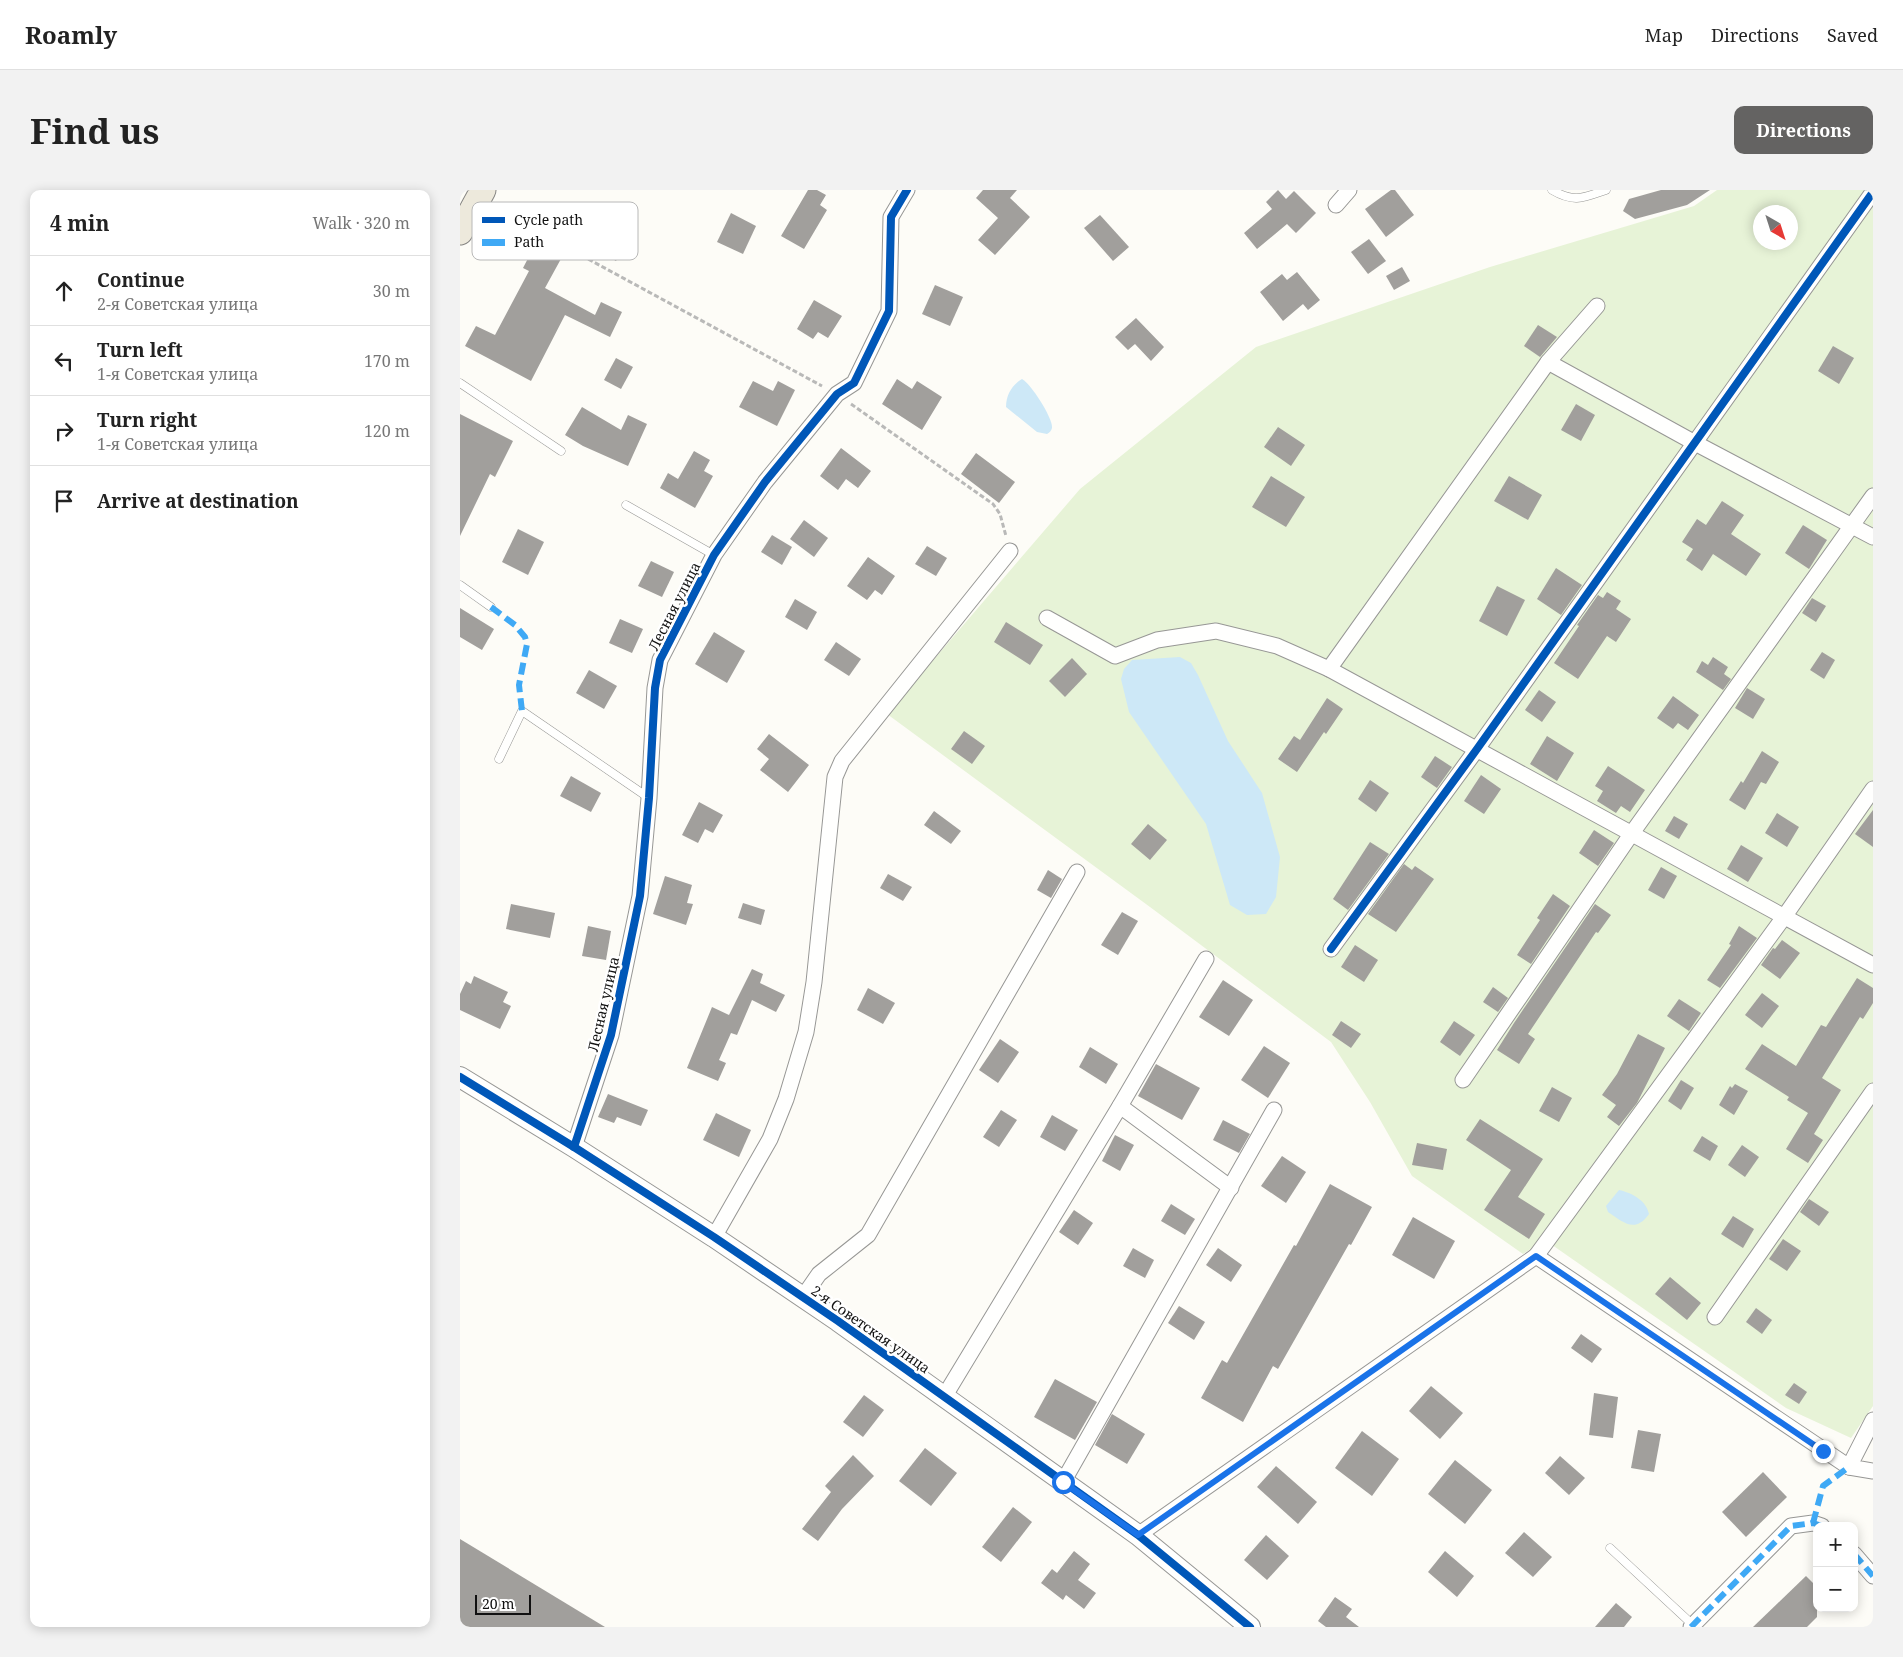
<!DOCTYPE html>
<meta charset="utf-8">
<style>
body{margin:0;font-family:"Noto Serif",serif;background:#f2f2f2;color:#222}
.controls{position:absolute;right:15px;bottom:15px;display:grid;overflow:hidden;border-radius:10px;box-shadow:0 2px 12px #0003}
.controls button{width:45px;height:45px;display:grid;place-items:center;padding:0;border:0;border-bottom:1px solid #e0e0e0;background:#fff;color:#222;font:25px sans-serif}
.compass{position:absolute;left:1293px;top:15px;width:45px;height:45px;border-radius:50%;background:#fff;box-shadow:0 2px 12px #0003;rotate:141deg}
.scale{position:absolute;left:15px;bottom:12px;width:56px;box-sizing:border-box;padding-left:5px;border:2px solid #111;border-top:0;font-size:14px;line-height:18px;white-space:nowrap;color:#111;-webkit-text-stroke:4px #fff;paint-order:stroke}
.stop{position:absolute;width:15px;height:15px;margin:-11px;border:4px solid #1a73e8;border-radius:50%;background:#fff}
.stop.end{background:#1a73e8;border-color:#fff;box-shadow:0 1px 5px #0008}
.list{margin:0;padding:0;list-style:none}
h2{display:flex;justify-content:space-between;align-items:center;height:65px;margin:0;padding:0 20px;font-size:21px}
h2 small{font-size:16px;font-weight:400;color:#767676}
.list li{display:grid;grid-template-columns:32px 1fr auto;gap:15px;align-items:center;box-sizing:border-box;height:70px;padding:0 20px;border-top:1px solid #e0e0e0}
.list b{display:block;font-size:19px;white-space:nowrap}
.list p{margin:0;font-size:16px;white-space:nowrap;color:#767676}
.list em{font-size:16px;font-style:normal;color:#767676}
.icon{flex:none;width:28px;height:28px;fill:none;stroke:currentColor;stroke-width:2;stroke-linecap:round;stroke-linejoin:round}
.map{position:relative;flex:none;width:1413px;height:1437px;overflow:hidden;border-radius:10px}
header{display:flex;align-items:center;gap:30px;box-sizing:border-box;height:70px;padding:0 25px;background:#fff;border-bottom:1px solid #e0e0e0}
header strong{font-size:24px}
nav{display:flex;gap:28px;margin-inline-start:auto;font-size:18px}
.intro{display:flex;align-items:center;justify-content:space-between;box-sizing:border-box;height:120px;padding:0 30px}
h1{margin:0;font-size:35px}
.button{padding:12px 22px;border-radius:10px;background:#646362;color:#fff;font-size:18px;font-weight:700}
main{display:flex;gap:30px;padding:0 30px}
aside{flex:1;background:#fff;border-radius:10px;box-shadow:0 2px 12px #0003}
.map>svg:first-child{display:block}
.green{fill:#e7f3d7;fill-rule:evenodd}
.water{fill:#cde8f7}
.building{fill:#a19f9c}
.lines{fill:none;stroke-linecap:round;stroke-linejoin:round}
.service-casing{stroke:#979795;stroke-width:9}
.minor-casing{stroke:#979795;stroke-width:17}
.tertiary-casing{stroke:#979795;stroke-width:22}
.primary-casing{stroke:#858482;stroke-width:27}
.path{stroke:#b9b9b8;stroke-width:3;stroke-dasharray:5 2.5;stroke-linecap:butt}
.service{stroke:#fffffe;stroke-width:8}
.minor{stroke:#fffffe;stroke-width:15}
.tertiary{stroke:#fffffe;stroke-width:20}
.primary{stroke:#ede9dc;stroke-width:25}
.quiet{stroke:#3fa9f5;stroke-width:6;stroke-dasharray:12 6;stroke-linecap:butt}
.cycleway-casing{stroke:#fff;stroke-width:11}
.cycleway{stroke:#0057b8;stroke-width:8}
.route{stroke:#1a73e8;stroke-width:6}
.labels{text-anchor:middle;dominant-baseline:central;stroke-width:5;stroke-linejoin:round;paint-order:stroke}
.street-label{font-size:14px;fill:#111;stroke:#fff}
.key{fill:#fff;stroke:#b8b8b8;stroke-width:1}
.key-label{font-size:14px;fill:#111}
</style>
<header>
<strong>Roamly</strong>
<nav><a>Map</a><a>Directions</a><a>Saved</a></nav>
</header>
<div class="intro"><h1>Find us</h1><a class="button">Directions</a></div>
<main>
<aside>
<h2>4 min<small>Walk · 320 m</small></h2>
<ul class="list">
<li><svg class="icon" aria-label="ahead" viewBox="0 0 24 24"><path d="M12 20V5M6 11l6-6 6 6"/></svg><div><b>Continue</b><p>2-я Советская улица</p></div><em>30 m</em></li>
<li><svg class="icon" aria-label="left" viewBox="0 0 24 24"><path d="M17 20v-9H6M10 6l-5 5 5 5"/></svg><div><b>Turn left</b><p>1-я Советская улица</p></div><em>170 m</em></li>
<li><svg class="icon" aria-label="right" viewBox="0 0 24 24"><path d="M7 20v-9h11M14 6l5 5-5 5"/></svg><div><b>Turn right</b><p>1-я Советская улица</p></div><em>120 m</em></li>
<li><svg class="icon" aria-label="arrive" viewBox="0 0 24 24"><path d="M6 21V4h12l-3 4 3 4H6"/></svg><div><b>Arrive at destination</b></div></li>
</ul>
</aside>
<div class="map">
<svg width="1413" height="1437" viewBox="0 0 1413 1437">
<rect width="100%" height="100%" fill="#fdfcf7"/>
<path class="green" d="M1257,0h156v1216l-22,32 -65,-30 -241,-168 -22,14 -111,-78 -42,-74 -39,-60 -181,-135 -263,-193 193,-225 176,-142 234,-80 204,-61zM1300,22h30v30h-30z"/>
<g class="water">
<path d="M562,189c9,5 31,39 30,49 -1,3 -2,4 -5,6l-10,-2 -31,-25c0,-12 6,-22 16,-28z"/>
<path d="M720,467l11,6 7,12 30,66 34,52 18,64 -4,40 -10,17 -19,1 -17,-10 -24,-81 -77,-112 -8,-33 3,-10 8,-9z"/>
<path d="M1159,1000c13,3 27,10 30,24 -14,20 -26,8 -41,-2l-2,-6z"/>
</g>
<g class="building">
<path d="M348,0h9l9,5 -6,10 7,5 -23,39 -23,-13z"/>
<path d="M523,0h34l-7,8 20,19 -35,38 -17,-15 20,-22 -22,-20z"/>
<path d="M818,0l8,9 8,-8 22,22 -20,20 -9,-9 -30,25 -13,-16 28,-24 -6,-7z"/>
<path d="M931,0h4l19,25 -28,22 -21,-28z"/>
<path d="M1201,0h49l-23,15 -52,14 -12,-8 6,-12z"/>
<path d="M271,23l25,13 -13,28 -26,-12z"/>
<path d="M640,25l29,32 -16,14 -29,-33z"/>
<path d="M132,28l36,21 -12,22 -37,-21z"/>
<path d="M909,49l17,22 -18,13 -17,-22z"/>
<path d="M76,53l26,14 -17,31 50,27 6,-13 21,10 -12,25 -45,-22 -34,66 -66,-35 11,-20 19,9 34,-64 -6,-3z"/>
<path d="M942,77l8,14 -16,9 -8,-14z"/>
<path d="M837,82l23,28 -12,10 -5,-6 -20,17 -23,-29 22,-18 5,6z"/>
<path d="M475,95l28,12 -13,29 -28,-12z"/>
<path d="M354,110l28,16 -14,22 -10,-6 -5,7 -16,-10z"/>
<path d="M676,128l28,29 -13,14 -16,-17 -7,6 -13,-13z"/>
<path d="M1078,135l19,12 -17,20 -16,-11z"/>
<path d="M1373,156l21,12 -15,26 -21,-13z"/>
<path d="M156,168l17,9 -12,22 -17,-9z"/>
<path d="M437,189l15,10 5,-8 25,16 -20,33 -40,-26z"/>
<path d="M293,191l20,10 5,-10 17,9 -18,36 -38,-19z"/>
<path d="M1116,214l19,11 -14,26 -20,-11z"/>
<path d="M122,217l39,23 7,-15 19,9 -19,42 -45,-20 -18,-11z"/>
<path d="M0,224l53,27 -18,36 -5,-3 -30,62z"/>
<path d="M818,237l27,18 -14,21 -27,-19z"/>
<path d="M381,258l30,23 -13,17 -12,-9 -8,11 -18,-14z"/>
<path d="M234,261l16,9 -6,11 9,5 -18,32 -35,-20 8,-15 10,6z"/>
<path d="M516,263l39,29 -16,21 -38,-29z"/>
<path d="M811,286l34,21 -19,30 -34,-20z"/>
<path d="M1049,286l33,19 -14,25 -34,-19z"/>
<path d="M1262,311l22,14 -13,19 30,20 -15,22 -33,-22 -11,17 -16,-11 7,-11 -11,-7 15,-23 9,6z"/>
<path d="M344,330l24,18 -14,19 -24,-18z"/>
<path d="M1343,335l24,15 -18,29 -24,-16z"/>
<path d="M58,339l26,13 -16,33 -26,-13z"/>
<path d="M312,345l20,12 -10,18 -21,-13z"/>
<path d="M467,356l20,12 -11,18 -21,-12z"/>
<path d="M408,367l27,19 -13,19 -7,-5 -8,10 -20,-14z"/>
<path d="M191,371l23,11 -12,25 -24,-11z"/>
<path d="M1096,378l26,17 -21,30 -24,-16z"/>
<path d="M1037,396l28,14 -18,36 -28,-15z"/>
<path d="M1147,402l14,9 -5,8 15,10 -15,23 -9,-6 -29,43 -24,-16 25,-37 -2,-1 21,-30 5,3z"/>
<path d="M1352,408l14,8 -10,16 -14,-9z"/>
<path d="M335,409l22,13 -10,18 -22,-13z"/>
<path d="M0,418l34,21 -12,21 -22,-13z"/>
<path d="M160,429l23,10 -11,24 -23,-10z"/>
<path d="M546,432l37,23 -13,20 -36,-23z"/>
<path d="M254,442l31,19 -18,32 -32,-19z"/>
<path d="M376,452l25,17 -12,17 -25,-16z"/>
<path d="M1362,462l13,8 -11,19 -14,-9z"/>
<path d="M1253,467l15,10 -4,7 7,5 -8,11 -27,-18 6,-11 6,4z"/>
<path d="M612,468l15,16 -22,23 -16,-16z"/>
<path d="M129,480l28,16 -13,23 -28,-16z"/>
<path d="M1287,498l18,11 -12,20 -18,-11z"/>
<path d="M1079,500l17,12 -14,20 -17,-12z"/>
<path d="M1213,506l26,19 -11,15 -10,-7 -5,6 -16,-11z"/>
<path d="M867,508l16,11 -17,25 -2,-2 -27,40 -19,-13 16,-23 6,4z"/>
<path d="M504,541l21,15 -13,18 -21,-15z"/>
<path d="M309,544l40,31 -21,27 -28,-22 9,-11 -12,-10z"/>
<path d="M1087,546l27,17 -17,28 -27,-17z"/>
<path d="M1302,561l17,11 -13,22 -5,-2 -16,28 -16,-10 12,-19 2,2z"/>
<path d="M975,566l17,11 -15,21 -16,-11z"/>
<path d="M1148,576l37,24 -15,22 -9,-6 -5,7 -19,-12 6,-10 -8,-5z"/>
<path d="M1021,585l20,14 -17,25 -20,-13z"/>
<path d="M111,586l30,17 -10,19 -31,-16z"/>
<path d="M910,590l19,13 -13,19 -18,-13z"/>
<path d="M239,612l24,13 -10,18 -8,-4 -7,14 -16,-8z"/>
<path d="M1413,620v37l-18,-13z"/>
<path d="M474,621l27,20 -10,13 -27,-19z"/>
<path d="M1317,623l22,14 -12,20 -22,-14z"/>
<path d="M1214,626l14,8 -9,15 -14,-8z"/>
<path d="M688,634l19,16 -17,20 -19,-16z"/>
<path d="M1134,640l20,13 -16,23 -19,-13z"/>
<path d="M910,652l19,12 -41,56 -15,-11z"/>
<path d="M1281,655l22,13 -15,24 -21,-13z"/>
<path d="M944,674l8,6 3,-4 19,13 -38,53 -28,-18z"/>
<path d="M1201,677l16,9 -13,23 -16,-9z"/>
<path d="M588,680l14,9 -11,19 -14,-8z"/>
<path d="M428,684l24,13 -9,14 -23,-13z"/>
<path d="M205,686l27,9 -5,18 6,1 -7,21 -33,-11z"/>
<path d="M1093,704l17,12 -39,58 -14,-9 23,-35 -3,-2z"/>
<path d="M283,713l22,7 -4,15 -23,-7z"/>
<path d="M51,714l44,9 -5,25 -44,-9z"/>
<path d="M1135,714l16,11 -13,18 -2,-1 -68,102 7,5 -16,25 -22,-14 17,-27z"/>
<path d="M662,722l16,9 -20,34 -17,-10z"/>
<path d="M128,736l23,5 -5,29 -24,-4z"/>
<path d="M1279,736l18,12 -37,50 -13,-8 24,-35 -2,-1z"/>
<path d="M1322,750l18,13 -20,26 -19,-14 12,-17 2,1z"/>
<path d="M895,755l23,15 -14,22 -23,-15z"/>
<path d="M292,779l11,5 -3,9 25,12 -9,17 -24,-12 -15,35 -6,-2 -12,27 7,3 -8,18 -31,-13 25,-61 17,8z"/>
<path d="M14,786l34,16 -5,10 8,4 -11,23 -40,-19v-16l6,-13 5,3z"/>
<path d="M1397,788l16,10v15l-10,16 -3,-2 -38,61 19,12 -27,44 9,6 -15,23 -22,-14 22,-36 -21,-13 2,-3 -44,-28 17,-25 34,22 25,-41 5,2z"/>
<path d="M763,790l30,20 -24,36 -30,-19z"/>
<path d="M1033,797l15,11 -10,14 -15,-10z"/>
<path d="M408,798l27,15 -12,21 -26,-14z"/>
<path d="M1302,803l17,13 -17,22 -17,-13z"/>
<path d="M1219,809l22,14 -12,18 -22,-15z"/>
<path d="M881,831l20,13 -10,14 -19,-13z"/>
<path d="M994,831l21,14 -15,21 -20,-14z"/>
<path d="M1178,844l27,14 -28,55 -18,23 -12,-9 9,-12 -14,-10 15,-21z"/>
<path d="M540,849l19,13 -21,31 -19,-13z"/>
<path d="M804,856l26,17 -22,35 -27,-18z"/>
<path d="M630,857l28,17 -12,20 -27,-17z"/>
<path d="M696,874l44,24 -18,32 -44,-24z"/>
<path d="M1221,890l13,8 -13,22 -13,-9z"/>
<path d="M1275,894l13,7 -14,24 -15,-10 11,-19 2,2z"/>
<path d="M1092,897l20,11 -13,24 -20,-11z"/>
<path d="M148,904l40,16 -7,16 -24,-9 -3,6 -16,-6z"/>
<path d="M541,920l16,10 -18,27 -16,-10z"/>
<path d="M256,923l35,17 -12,27 -36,-17z"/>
<path d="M592,925l26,15 -13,21 -25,-14z"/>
<path d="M1020,929l63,40 -25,38 27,17 -16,25 -45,-29 27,-40 -45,-30z"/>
<path d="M763,930l27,14 -11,19 -26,-13z"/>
<path d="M655,945l19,10 -14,26 -18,-10z"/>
<path d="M1242,946l16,10 -8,15 -17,-10z"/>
<path d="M957,953l30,6 -4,21 -31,-5z"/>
<path d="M1282,955l17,12 -14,20 -17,-12z"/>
<path d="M822,966l24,16 -20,31 -25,-17z"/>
<path d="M870,994l42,23 -21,38 -2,-1 -71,125 -5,-3 -30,56 -42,-24 21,-38 5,3 67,-118 2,1z"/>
<path d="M1349,1009l20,13 -10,14 -19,-14z"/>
<path d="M711,1014l24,15 -10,16 -24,-14z"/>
<path d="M614,1020l19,13 -15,22 -19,-13z"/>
<path d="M1273,1026l21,13 -11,19 -22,-14z"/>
<path d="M953,1027l42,24 -21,38 -42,-24z"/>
<path d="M1323,1049l18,12 -14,20 -18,-12z"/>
<path d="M673,1058l21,12 -9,18 -22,-12z"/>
<path d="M758,1058l24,17 -11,17 -25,-17z"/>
<path d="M1210,1087l31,26 -14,17 -32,-26z"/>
<path d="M719,1116l26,16 -11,18 -26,-17z"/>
<path d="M1296,1118l16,12 -10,14 -16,-12z"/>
<path d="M1121,1144l21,15 -10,14 -21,-15z"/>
<path d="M595,1189l42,23 -22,38 -41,-23z"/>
<path d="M1334,1193l13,9 -8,12 -14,-9z"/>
<path d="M971,1196l32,27 -23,26 -31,-28z"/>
<path d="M1134,1203l24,4 -5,41 -24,-3z"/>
<path d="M404,1205l20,15 -21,27 -20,-15z"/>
<path d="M652,1224l33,20 -18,30 -32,-19z"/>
<path d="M1178,1240l23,4 -7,38 -23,-4z"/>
<path d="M902,1241l37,28 -27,37 -37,-28z"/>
<path d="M465,1258l32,25 -26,33 -32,-25z"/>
<path d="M393,1265l21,21 -32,33 -24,32 -16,-12 29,-37 -6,-6z"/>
<path d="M1100,1266l25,22 -16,17 -24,-22z"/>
<path d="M995,1270l37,30 -27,34 -37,-30z"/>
<path d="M816,1276l41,36 -19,22 -41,-37z"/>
<path d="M1303,1282l24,25 -41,40 -24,-25z"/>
<path d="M553,1317l19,15 -31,40 -19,-15z"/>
<path d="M1064,1342l28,25 -19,20 -28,-24z"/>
<path d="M806,1345l23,21 -22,24 -23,-20z"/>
<path d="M0,1349l145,88h-145z"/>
<path d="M614,1361l16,13 -12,16 18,13 -12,16 -18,-14 -3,5 -22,-17 11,-14 5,4z"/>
<path d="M985,1361l29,25 -17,21 -29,-25z"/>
<path d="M1346,1386l11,11v30l-10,10h-54z"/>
<path d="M875,1407l17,12 -6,8 13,10h-33l-8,-6z"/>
<path d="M1156,1413l16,14 -8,10h-29z"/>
</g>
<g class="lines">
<g class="service-casing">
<g id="service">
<path d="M1092,0c22,13 31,8 54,0"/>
<path d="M0,193l101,68"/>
<path d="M166,315l88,50"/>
<path d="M0,395l31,22"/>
<path d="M39,569l23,-48 127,87"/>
<path d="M1150,1358l83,77"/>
</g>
</g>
<g class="minor-casing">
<g id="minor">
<path d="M876,15l13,-15"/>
<path d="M1088,172l147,81 178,94"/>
<path d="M587,428l68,38 42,-16 59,-9 61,15 52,23 544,296"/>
<path d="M869,479l219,-307 49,-56"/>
<path d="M871,759l146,-200 396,-557"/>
<path d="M1003,890l169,-247 241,-337"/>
<path d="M660,916l111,82"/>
<path d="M114,957l37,-112 29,-139 9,-98 6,-110 5,-28 54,-105 51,-73 72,-88 17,-11 35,-72 2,-94 16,-27"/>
<path d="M254,1047l56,-98 16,-40 20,-67 8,-50 21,-205 7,-16 168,-210"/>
<path d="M1076,1066l248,-339 89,-128"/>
<path d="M343,1107l16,-23 49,-39 209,-363"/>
<path d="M1255,1127l158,-226"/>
<path d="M484,1207l176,-291 86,-147"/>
<path d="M1413,1230l-24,47 24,4"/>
<path d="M603,1292l211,-372"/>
<path d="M678,1345l398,-279 313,211"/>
<path d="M1394,1364l19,22"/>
<path d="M1231,1437l100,-101 22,-3 9,3"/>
</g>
</g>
<g class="tertiary-casing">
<path id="tertiary" d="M0,887l114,70 140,90 124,84 300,214 112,92"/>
</g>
<g class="primary-casing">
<path id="primary" d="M0,42l23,-42"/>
</g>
<g class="path">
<path d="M36,19l326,177"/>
<path d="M391,214l142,100 7,10 6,22"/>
</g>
<use href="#service" class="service"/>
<use href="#minor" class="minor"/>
<use href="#tertiary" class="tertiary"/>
<use href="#primary" class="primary"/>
<g class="quiet">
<path d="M31,417l24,18 10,12 2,7 -8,41 3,26"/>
<path d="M1353,1333l10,-37 26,-19"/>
<path d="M1394,1364l19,22"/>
<path d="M1231,1437l100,-101 22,-3 9,3"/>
</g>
<g class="cycleway-casing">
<g id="cycleway">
<path d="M871,759l146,-200 396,-557"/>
<path d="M0,887l114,70 140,90 124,84 300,214 112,92"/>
<path d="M114,957l37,-112 29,-139 9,-98 6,-110 5,-28 54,-105 51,-73 72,-88 17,-11 35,-72 2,-94 16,-27"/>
</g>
</g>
<use href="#cycleway" class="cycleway"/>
</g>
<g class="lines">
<path class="route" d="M603,1292l75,53 398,-279 287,195"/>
</g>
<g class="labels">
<g class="street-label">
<text transform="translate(214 416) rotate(-63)">Лесная улица</text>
<text transform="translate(143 814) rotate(-77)">Лесная улица</text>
<text transform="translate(411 1139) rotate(35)">2-я Советская улица</text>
</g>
</g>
<rect x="12" y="12" width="166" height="58" rx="8" class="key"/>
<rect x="22" y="27" width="23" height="6" fill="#0057b8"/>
<rect x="22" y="49" width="23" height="7" fill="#3fa9f5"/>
<g class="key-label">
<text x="54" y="35">Cycle path</text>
<text x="54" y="57">Path</text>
</g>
</svg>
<div class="controls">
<button>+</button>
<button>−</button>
</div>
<svg class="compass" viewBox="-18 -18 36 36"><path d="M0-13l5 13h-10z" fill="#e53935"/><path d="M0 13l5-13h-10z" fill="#767676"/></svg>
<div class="scale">20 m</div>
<div class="stop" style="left:603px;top:1292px"></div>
<div class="stop end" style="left:1363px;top:1261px"></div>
</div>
</main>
